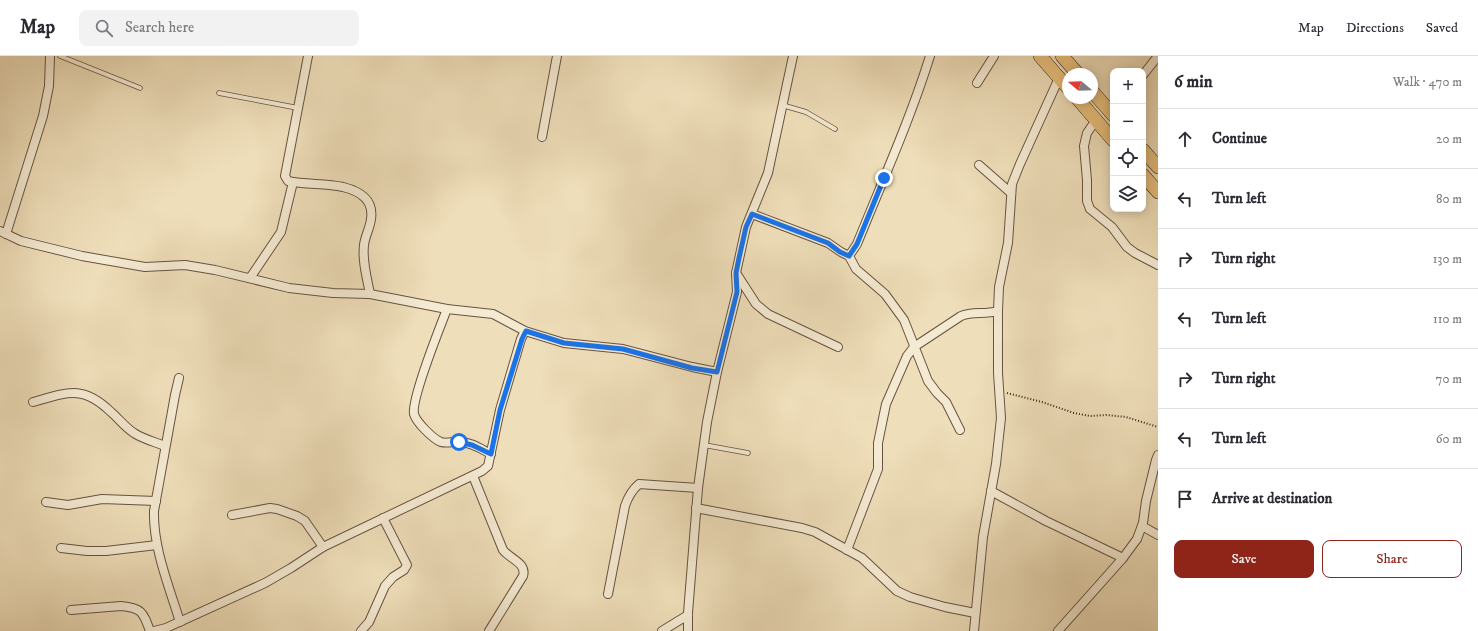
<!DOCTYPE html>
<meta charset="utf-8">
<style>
body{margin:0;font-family:"IM FELL DW Pica",serif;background:#f2f2f3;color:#2b2b33}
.controls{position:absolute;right:12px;top:12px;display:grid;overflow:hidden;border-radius:8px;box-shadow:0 2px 10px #0003}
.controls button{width:36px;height:36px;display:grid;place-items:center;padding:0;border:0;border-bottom:1px solid #e1e1e2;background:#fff;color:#2b2b33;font:20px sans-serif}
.compass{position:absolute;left:1062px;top:12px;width:36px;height:36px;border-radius:50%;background:#fff;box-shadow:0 2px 10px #0003;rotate:289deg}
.stop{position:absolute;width:12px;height:12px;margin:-9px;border:3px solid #1a73e8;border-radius:50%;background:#fff}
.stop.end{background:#1a73e8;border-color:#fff;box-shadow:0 1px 4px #0008}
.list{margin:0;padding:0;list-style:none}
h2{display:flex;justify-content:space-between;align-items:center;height:52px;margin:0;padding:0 16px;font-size:17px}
h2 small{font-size:13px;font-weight:400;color:#7c7c81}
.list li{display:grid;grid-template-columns:26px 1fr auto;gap:12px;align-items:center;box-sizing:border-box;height:60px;padding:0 16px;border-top:1px solid #e1e1e2}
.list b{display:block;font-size:15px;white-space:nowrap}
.list em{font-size:13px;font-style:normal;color:#7c7c81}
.actions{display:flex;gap:8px;padding:12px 16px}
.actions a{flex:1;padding:9px 0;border:1px solid #8f2418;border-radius:8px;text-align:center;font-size:14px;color:#8f2418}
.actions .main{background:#8f2418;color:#fff}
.icon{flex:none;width:22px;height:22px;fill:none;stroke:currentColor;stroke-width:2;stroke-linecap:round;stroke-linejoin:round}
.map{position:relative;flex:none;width:1158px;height:575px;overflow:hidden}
header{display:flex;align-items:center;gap:24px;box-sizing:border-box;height:56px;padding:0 20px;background:#fff;border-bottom:1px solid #e1e1e2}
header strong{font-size:19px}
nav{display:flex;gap:22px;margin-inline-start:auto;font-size:14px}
.search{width:280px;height:36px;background:#f2f2f3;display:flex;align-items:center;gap:10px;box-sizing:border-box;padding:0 14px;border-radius:8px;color:#7c7c81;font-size:15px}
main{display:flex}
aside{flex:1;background:#fff}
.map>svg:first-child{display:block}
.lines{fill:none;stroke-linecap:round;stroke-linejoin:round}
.service-casing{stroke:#685342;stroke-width:5.5}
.minor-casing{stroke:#685342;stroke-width:10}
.primary-casing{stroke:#3c251a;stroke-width:14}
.path{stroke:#3c251a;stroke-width:2;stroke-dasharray:1 2;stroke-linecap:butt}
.service{stroke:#f4ead2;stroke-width:4}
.minor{stroke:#f4ead2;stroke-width:8}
.primary{stroke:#e7bf7c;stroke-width:13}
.route{stroke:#1a73e8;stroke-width:5}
</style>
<header>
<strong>Map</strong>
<div class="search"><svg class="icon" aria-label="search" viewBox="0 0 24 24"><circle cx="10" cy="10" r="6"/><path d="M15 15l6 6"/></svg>Search here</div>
<nav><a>Map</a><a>Directions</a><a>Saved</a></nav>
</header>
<main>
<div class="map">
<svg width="1158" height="575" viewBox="0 0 1158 575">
<rect width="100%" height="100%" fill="#eedeb9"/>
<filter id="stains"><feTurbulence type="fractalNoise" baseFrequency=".005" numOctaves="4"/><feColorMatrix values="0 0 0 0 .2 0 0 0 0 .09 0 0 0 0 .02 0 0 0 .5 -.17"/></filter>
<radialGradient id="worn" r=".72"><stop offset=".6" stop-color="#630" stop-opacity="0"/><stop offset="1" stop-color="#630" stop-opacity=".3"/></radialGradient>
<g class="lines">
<g class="service-casing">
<g id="service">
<path d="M60,0l80,32"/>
<path d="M219,37l79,15"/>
<path d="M782,49l24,7 29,17"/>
<path d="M704,389l44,8"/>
</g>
</g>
<g class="minor-casing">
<g id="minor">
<path d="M308,0l-23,120 3,5c18,4 37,2 55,6 16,4 31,12 28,32 -1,9 -6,17 -7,26 -2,16 3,33 6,49"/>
<path d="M1143,19l15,-19"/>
<path d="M977,27l17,-27"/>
<path d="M1096,64l-9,13 -3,13 3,34v21l3,8 22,18 15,20 8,6 23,12"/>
<path d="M542,81l15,-81"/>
<path d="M979,109l32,28"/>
<path d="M752,158l76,29 13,9 8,4 8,-12c25,-62 53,-124 73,-188"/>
<path d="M0,175l21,10 61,15 63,11 40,-2 30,5 74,18 44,5 37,1 77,15 46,5 32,17 39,12 59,6 69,18 25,5"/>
<path d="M6,178l37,-118 6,-30 1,-30"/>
<path d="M849,200l7,13 29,25 19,26 24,61 9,12 9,9 14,28"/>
<path d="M736,217l20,31 12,10 70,33"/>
<path d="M250,222l31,-46 12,-50"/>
<path d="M447,253c-7,18 -36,90 -33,105 2,8 19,25 27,28 6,2 13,-1 19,0 11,0 21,7 31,12"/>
<path d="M179,322l-4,17 -21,116c-1,37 15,75 26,111"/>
<path d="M33,346c35,-10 50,-17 78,10 8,7 15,16 23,21 9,6 21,9 31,13"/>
<path d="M473,420l30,74c7,9 24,13 20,26l-34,55"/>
<path d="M991,435l55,30 77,37"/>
<path d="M46,446l22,3 34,-6 54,2"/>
<path d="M696,452l106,20 13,4 47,26 35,33 13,6 35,10 30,6"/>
<path d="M232,459l38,-7 7,1 20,7 8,5 18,26"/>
<path d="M1142,470l16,9"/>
<path d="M61,492l26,3h19l51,-6"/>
<path d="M847,494l31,-81v-26l8,-39 21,-48 7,-9 47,-31c12,-5 23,-1 37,-5"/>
<path d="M608,538l17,-88c3,-9 7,-16 14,-22l59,4"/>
<path d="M71,554l50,-4c21,2 22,6 29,25"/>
<path d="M154,575l12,-3 99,-45 26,-15 32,-21 159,-76 6,-5 12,-56 21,-71 4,-8"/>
<path d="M361,575l8,-9 16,-36 8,-9 11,-7 3,-5 -24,-47"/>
<path d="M662,575l26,-16"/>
<path d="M688,575v-18l10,-125 9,-66 10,-50 20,-80 -1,-19 10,-46 22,-54 25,-117"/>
<path d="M974,575l9,-94 13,-73 5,-46 -3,-45v-62l1,-24 9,-44 4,-59 8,-20 39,-86"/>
<path d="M1058,575l65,-73 14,-19 6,-16 3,-22 10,-41 2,-5"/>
</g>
</g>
<g class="primary-casing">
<g id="primary">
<path d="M1040,0l28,32"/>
<path d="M1062,0l16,18"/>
<path d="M1092,35l21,24"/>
<path d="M1077,42l36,42"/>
<path d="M1143,94l15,17"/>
<path d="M1143,119l15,17"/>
</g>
</g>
<path class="path" d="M1007,337l35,9 32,11 16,3 16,-1 20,2 32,10"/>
<use href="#service" class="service"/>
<use href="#minor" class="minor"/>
<use href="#primary" class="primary"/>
</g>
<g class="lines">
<path class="route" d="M459,386l13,3 19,9 9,-44 22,-71 4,-8 38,12 59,6 69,19 25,4 20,-80 -1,-19 3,-15 7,-31 6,-13 76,29 12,9 9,4 8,-12 27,-66"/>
</g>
<rect width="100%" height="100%" filter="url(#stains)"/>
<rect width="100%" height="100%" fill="url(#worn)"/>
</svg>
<div class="controls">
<button>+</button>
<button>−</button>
<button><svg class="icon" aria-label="locate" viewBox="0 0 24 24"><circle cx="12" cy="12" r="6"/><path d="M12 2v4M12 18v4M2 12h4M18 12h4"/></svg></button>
<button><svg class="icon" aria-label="layers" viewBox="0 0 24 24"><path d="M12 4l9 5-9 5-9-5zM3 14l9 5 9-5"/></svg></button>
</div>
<svg class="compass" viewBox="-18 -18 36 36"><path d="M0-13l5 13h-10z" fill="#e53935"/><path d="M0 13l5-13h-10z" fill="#7c7c81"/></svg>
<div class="stop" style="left:459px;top:386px"></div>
<div class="stop end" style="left:884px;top:122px"></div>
</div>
<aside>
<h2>6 min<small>Walk · 470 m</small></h2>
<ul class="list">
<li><svg class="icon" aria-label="ahead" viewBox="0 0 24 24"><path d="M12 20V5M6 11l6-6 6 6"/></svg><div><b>Continue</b></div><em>20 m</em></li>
<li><svg class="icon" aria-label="left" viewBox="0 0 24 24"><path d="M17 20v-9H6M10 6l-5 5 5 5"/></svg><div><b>Turn left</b></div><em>80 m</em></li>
<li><svg class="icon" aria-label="right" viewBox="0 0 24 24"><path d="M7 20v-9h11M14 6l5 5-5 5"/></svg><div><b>Turn right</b></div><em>130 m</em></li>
<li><svg class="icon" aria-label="left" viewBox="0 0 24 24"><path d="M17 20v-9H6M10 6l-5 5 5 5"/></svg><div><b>Turn left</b></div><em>110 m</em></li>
<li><svg class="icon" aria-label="right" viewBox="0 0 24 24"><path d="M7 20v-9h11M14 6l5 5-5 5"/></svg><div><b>Turn right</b></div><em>70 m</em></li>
<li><svg class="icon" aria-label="left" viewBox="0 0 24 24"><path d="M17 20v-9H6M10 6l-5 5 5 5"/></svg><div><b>Turn left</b></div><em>60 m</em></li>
<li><svg class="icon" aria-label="arrive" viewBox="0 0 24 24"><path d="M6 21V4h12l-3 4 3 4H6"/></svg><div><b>Arrive at destination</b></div></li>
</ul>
<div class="actions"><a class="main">Save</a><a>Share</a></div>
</aside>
</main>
